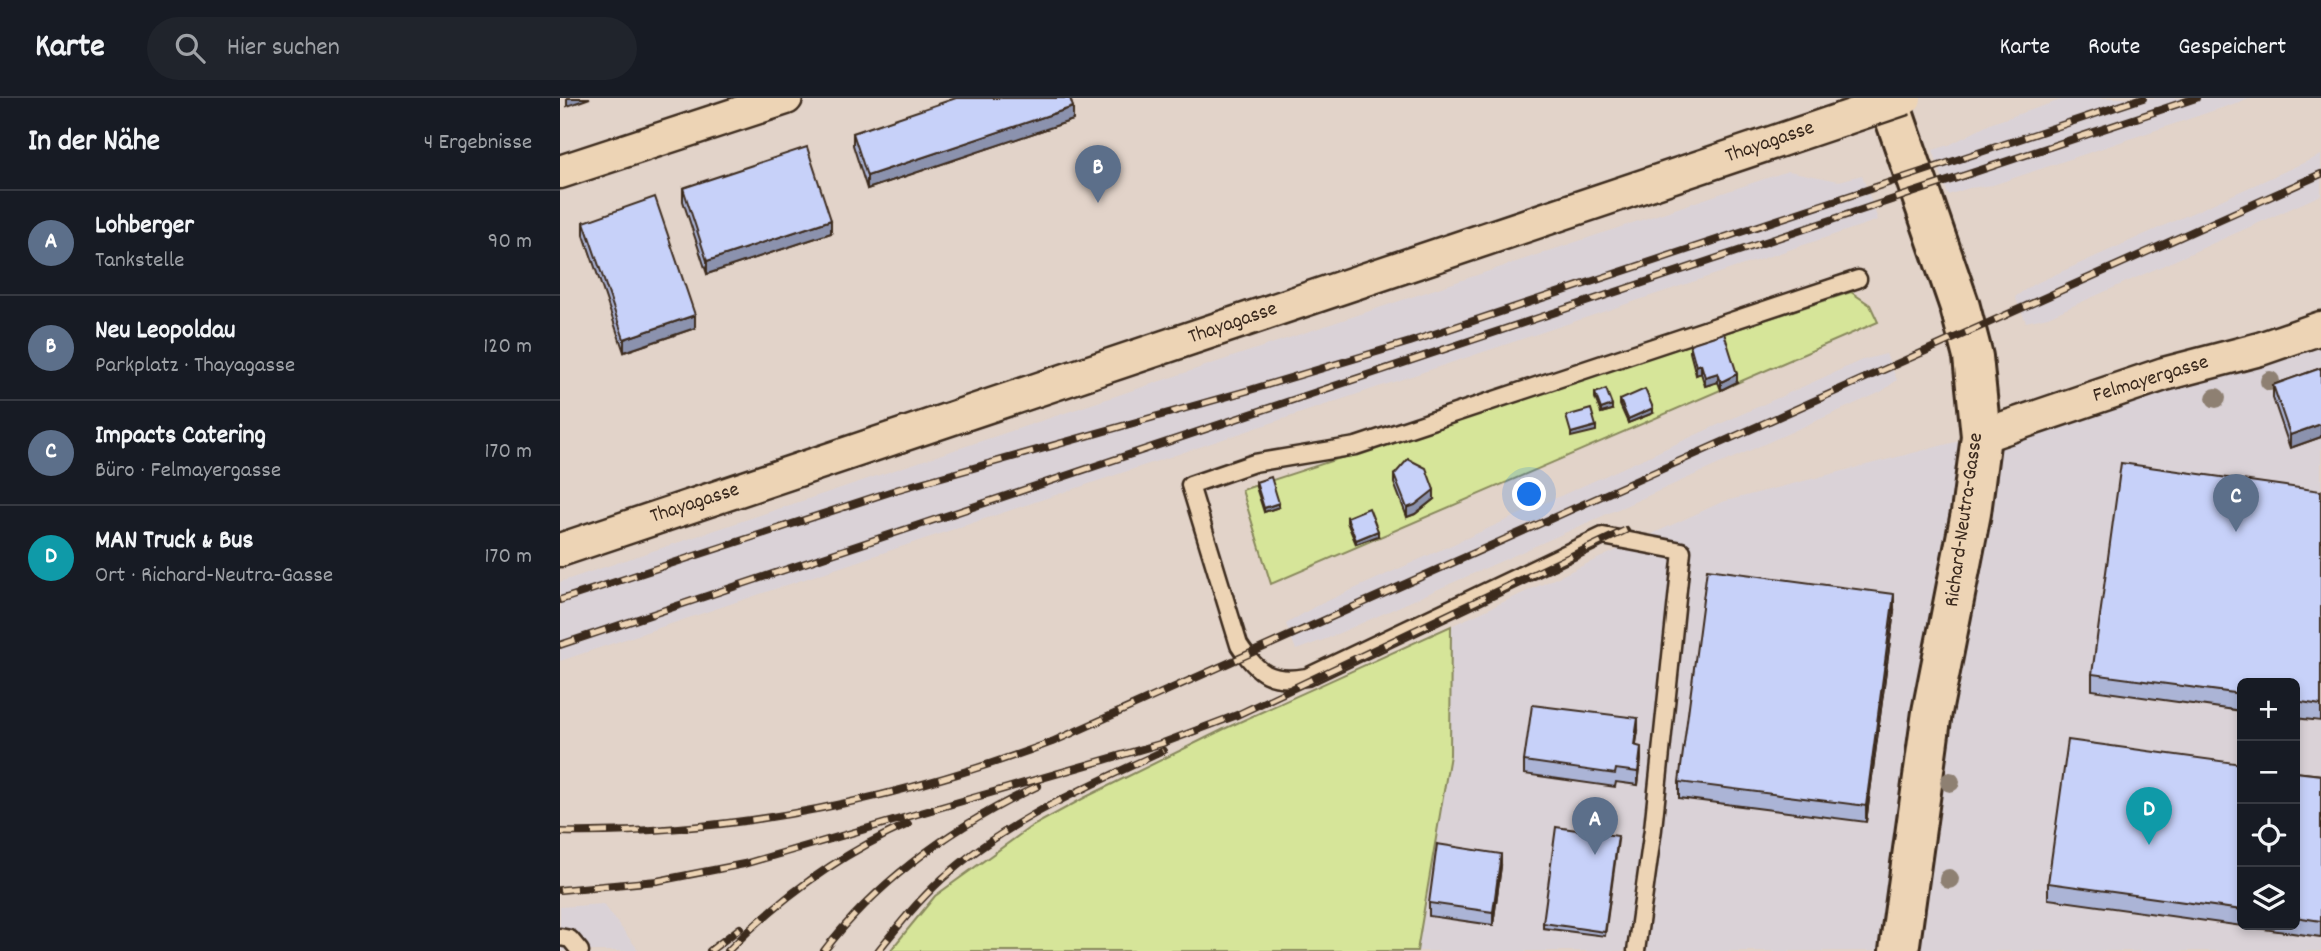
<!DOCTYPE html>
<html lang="de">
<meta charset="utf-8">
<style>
body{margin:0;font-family:Dekko,sans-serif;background:#20242c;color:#f1f3f6}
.controls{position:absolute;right:21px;bottom:21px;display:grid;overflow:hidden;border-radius:10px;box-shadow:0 4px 10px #0003}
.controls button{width:63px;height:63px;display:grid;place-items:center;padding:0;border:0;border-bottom:2px solid #363941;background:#171b24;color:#f1f3f6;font:35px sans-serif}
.you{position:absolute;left:970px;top:397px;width:24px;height:24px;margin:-18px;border:5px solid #fff;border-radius:50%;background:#1a73e8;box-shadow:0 0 0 10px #1a73e833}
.badge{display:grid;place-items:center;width:46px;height:46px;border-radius:50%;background:#d93025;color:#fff;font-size:23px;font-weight:700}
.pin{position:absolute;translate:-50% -58px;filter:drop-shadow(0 2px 4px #0008)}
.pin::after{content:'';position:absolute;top:37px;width:24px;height:21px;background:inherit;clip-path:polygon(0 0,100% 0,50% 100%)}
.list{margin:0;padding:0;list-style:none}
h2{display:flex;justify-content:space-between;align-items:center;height:91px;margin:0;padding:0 28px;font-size:30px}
h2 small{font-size:23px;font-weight:400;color:#9ea1a6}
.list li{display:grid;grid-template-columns:46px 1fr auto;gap:21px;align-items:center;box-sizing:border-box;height:105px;padding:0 28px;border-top:2px solid #363941}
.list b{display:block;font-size:26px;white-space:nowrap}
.list p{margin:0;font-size:23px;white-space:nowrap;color:#9ea1a6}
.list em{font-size:23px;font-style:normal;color:#9ea1a6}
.icon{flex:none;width:38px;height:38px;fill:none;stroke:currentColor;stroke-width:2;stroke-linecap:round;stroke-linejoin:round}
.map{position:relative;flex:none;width:1761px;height:853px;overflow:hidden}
header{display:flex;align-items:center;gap:42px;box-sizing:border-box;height:98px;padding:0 35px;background:#171b24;border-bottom:2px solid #363941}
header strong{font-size:33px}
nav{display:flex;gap:38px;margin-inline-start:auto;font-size:24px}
.search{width:490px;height:63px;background:#20242c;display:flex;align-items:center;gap:18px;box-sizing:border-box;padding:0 24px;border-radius:38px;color:#9ea1a6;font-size:26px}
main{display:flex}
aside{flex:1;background:#171b24}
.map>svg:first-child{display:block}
.built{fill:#dad2d7;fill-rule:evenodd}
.green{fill:#d6e599;stroke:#88885c;stroke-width:2}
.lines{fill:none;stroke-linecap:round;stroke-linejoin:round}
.lane-casing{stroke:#3b2a1e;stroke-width:21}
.street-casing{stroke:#3b2a1e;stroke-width:37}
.secondary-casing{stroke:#3b2a1e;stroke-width:44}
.lane{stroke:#edd4b5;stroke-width:16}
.street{stroke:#edd4b5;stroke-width:32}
.secondary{stroke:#edd4b5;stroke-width:38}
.rail-casing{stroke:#3b2a1e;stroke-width:8}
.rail{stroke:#edd4b5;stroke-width:5;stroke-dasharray:16;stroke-linecap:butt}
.street-bridge-casing{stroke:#3b2a1e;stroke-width:37;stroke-linecap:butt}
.street-bridge{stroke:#edd4b5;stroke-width:32}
.tree{fill:#8e8072}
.wall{fill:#abb4d6;stroke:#3b2a1e;stroke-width:2}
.shaded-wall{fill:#8b92ae;stroke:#3b2a1e;stroke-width:2}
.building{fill:#c7d1f9;stroke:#3b2a1e;stroke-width:2}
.labels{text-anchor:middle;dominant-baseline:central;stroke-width:5;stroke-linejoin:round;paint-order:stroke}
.street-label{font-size:21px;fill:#3b2a1e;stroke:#edd4b5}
</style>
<header>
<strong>Karte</strong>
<div class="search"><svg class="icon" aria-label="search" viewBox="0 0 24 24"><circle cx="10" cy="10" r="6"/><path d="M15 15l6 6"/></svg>Hier suchen</div>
<nav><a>Karte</a><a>Route</a><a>Gespeichert</a></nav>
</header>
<main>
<aside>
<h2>In der Nähe<small>4 Ergebnisse</small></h2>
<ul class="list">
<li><span class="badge" style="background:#5c6f8a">A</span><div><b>Lohberger</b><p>Tankstelle</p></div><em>90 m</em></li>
<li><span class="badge" style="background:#5c6f8a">B</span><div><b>Neu Leopoldau</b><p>Parkplatz · Thayagasse</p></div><em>120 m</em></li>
<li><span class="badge" style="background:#5c6f8a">C</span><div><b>Impacts Catering</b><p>Büro · Felmayergasse</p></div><em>170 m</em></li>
<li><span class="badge" style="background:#0f9aa8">D</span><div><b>MAN Truck &amp; Bus</b><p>Ort · Richard-Neutra-Gasse</p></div><em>170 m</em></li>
</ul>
</aside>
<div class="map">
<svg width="1761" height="853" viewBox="0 0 1761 853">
<rect width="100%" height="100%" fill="#e2d3c9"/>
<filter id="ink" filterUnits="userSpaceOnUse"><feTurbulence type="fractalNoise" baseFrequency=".0143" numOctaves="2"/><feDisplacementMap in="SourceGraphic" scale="14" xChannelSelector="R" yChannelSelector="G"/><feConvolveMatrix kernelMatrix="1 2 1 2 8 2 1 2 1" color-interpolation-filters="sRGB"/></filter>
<g filter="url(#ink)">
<g class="built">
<path d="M1507,0h184l-258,87 -24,3 -21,7 -15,-45 16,-5 43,-22z"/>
<path d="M1761,57v40l-273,122 -22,5 -11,-25 17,-12z"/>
<path d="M1228,73l51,10 23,-6 16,45 -1318,441v-79z"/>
<path d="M1761,250v603h-904l33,-196 1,-129 271,-124zM1682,585h53v242h-53z"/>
<path d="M1326,256l11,26 -16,12 -555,247 -30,11 -10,-26 28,-17 548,-247z"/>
<path d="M43,806l36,47h-79v-44z"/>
</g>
<g class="green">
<path d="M1291,194l19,13 8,17 -607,262 -29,-94z"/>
<path d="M891,528l-1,129 -33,196h-527l45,-55 94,-68 55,-30 140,-69z"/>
</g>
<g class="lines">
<g class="lane-casing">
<g id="lane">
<path d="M0,839l10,2 10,12"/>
<path d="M1076,853l17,-122 29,-278 -79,-15 -296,141c-36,6 -49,-3 -68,-32l-49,-160 64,-22 102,-17 502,-167"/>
</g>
</g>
<g class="street-casing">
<g id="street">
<path d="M0,74l226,-74"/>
<path d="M1421,338l183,-62 96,-25 61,-21"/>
<path d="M0,452l1283,-431"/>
</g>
</g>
<g class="secondary-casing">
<path id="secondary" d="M1328,0l72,209 13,50 8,79 -10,77 -39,199 -33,239"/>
</g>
<use href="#lane" class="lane"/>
<use href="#street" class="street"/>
<use href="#secondary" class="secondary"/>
<g class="rail-casing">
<g id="rail">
<path d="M0,502l339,-111 351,-99 160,-48 733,-244"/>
<path d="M0,547l1636,-547"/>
<path d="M0,734c169,3 334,-31 492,-90l1269,-568"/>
<path d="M0,792l97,-9 87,-17 419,-121 74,-28 389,-185"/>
<path d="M150,853l30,-23"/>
<path d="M168,853c52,-53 112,-97 180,-127"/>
<path d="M264,853c56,-73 132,-126 214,-165"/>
<path d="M318,853c20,-25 40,-50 64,-72 63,-58 145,-92 221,-128"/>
</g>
</g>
<use href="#rail" class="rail"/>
<g class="street-bridge-casing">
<path id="street-bridge" d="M1283,21l62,-21"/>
</g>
<use href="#street-bridge" class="street-bridge"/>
</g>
<g class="tree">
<circle cx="1710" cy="283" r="10"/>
<circle cx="1656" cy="300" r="10"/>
<circle cx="1390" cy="684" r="10"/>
<circle cx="1389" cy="781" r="10"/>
</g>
<g class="wall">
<path d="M513,22l-206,69 -14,-44v-12z"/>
<path d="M123,90l148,45 -124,41 -24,-73z"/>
<path d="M24,124l111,106 -71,24 -40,-117z"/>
<path d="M1130,246l47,38 -16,8 -3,-8 -13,4 -4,-13 -5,2 -6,-23z"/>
<path d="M1761,270v69l-31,11 -17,-50v-13z"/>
<path d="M1035,295l17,17 -11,3 -6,-15z"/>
<path d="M1060,302l33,13 -25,10 -8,-18z"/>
<path d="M834,377l40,24 -19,15 -8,3 -13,-34z"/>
<path d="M696,384l23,25 -15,5 -8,-25z"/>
<path d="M1761,393v230l-26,-3v-35h-53v28l-150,-21v-16z"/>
<path d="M787,419l31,19 -22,8 -9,-22z"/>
<path d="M1334,513l-28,211 -187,-24v-16z"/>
<path d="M1078,633l-3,15 6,13 -3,26 -22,-3 -1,5 -91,-13v-13z"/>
<path d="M1682,666v161h53v-153l26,3v162l-273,-38v-16z"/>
<path d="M1058,742l-13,96 -62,-8v-5z"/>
<path d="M941,768l-8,59 -64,-9v-13z"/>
</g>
<g class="shaded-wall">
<path d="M7,0h23l-23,8z"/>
<path d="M513,9v13l-206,69v-13z"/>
<path d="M271,122v13l-124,41v-13z"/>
<path d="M135,217v13l-71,24v-13z"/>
<path d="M1141,266v9l-5,2v-9z"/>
<path d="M1158,275v9l-13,4v-9z"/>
<path d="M1177,276v8l-16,8v-8z"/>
<path d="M1052,307v5l-11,3v-4z"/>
<path d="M1093,310v5l-25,10v-4z"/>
<path d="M1761,326v13l-31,11v-13z"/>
<path d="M1036,328v5l-25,6v-4z"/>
<path d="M874,392v9l-19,15 -8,3v-9z"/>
<path d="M719,405v4l-15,5v-4z"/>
<path d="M818,433v5l-22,8v-4z"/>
<path d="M1334,496v17l-28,211v-16z"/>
<path d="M1078,620v13l-4,27v-13z"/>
<path d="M1081,649v12l-3,26v-13z"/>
<path d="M941,756v12l-8,59v-13z"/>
</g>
<g class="building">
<path d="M396,0h114l3,9 -206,69 -14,-43z"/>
<path d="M247,49l24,73 -124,41 -24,-73z"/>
<path d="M95,99l40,118 -71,24 -40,-117z"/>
<path d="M1164,235l13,41 -16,8 -3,-9 -13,4 -4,-13 -5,2 -6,-22z"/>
<path d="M1761,270v56l-31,11 -17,-50z"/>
<path d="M1046,291l6,16 -11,4 -6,-16z"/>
<path d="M1085,291l8,19 -25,11 -8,-19z"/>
<path d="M1031,311l5,17 -25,7 -5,-17z"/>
<path d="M848,361l18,9 8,22 -19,15 -8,3 -13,-33z"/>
<path d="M1561,365l200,28v214l-26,-4v-18h-53v11l-150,-20z"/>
<path d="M711,379l8,26 -15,5 -8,-26z"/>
<path d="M809,410l9,23 -22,9 -9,-23z"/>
<path d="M1147,471l187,25 -28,212 -187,-24z"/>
<path d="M972,607l106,13 -4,27 7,2 -3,25 -22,-3 -1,5 -91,-13z"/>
<path d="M1508,642l174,24v146l-194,-27z"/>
<path d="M1735,674l26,3v146l-26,-4z"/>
<path d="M996,729l62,9 -13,96 -62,-9z"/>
<path d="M877,746l64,10 -8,58 -64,-9z"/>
</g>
</g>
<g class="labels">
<g class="street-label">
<text transform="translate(1210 45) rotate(-19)">Thayagasse</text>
<text transform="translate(673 226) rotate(-19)">Thayagasse</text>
<text transform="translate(1591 282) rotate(-17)">Felmayergasse</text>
<text transform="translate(135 406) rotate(-18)">Thayagasse</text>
<text transform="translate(1405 422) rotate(-82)">Richard-Neutra-Gasse</text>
</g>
</g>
</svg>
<div class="controls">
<button>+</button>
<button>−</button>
<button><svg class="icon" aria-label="locate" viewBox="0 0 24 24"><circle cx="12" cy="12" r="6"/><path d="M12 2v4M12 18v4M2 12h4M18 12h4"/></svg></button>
<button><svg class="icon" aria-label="layers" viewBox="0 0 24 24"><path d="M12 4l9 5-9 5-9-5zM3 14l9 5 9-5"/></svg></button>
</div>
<div class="you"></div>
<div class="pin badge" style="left:1035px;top:757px;background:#5c6f8a">A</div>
<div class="pin badge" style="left:538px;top:105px;background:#5c6f8a">B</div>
<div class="pin badge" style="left:1676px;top:434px;background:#5c6f8a">C</div>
<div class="pin badge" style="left:1589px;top:747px;background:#0f9aa8">D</div>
</div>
</main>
